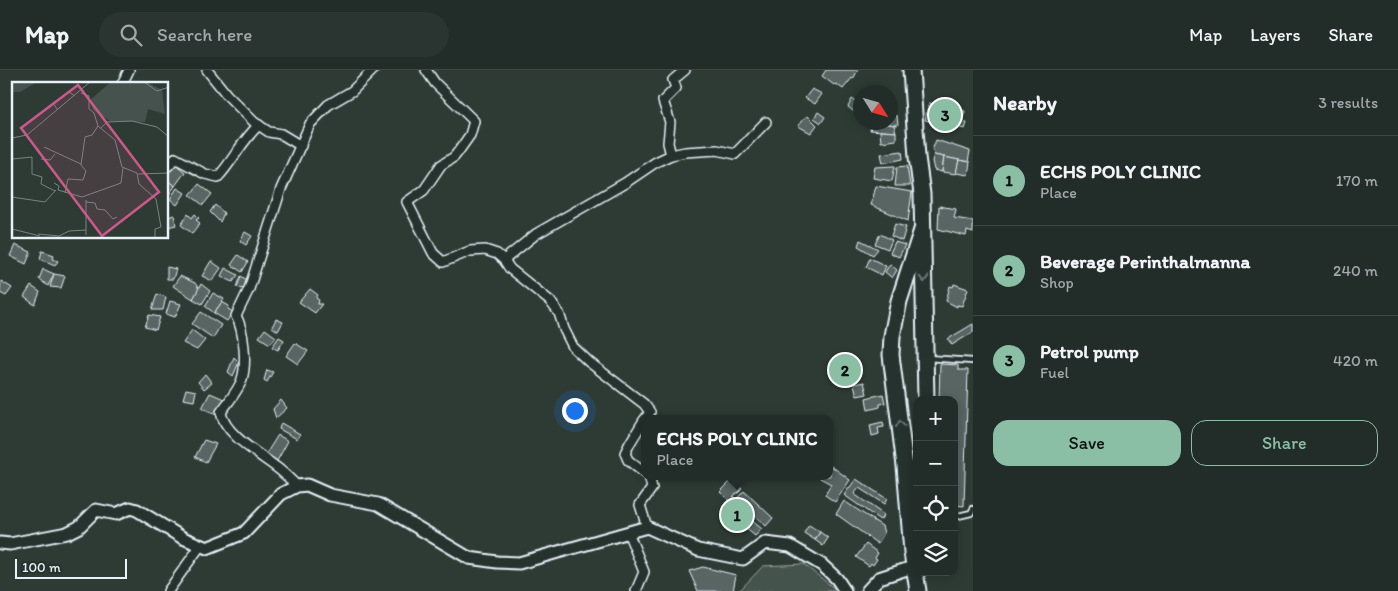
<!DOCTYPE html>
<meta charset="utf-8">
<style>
body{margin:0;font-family:Itim,sans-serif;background:#2a3430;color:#f1f3f6}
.controls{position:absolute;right:15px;bottom:15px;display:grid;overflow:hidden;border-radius:10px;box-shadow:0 2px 12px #0003}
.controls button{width:45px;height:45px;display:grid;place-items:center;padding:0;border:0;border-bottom:1px solid #3f4845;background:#222c28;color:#f1f3f6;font:25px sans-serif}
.compass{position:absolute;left:853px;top:15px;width:45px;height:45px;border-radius:50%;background:#222c28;box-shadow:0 2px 12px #0003;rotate:127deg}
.scale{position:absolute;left:15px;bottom:12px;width:112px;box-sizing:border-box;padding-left:5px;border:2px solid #e8f1f8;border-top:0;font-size:14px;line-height:18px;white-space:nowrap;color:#e8f1f8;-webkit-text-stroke:4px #26332d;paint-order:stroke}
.you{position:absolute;left:574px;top:340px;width:18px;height:18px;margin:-12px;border:4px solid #fff;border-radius:50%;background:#1a73e8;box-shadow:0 0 0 8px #1a73e833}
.badge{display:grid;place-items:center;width:32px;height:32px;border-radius:50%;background:#8abfa5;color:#111;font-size:16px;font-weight:700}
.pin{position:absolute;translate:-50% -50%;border:2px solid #fff;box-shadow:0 1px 5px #0006}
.popup{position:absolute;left:641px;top:345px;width:192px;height:65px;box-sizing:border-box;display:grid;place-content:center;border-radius:10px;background:#222c28;filter:drop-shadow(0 1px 4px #0005);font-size:16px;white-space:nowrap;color:#a2a7a8}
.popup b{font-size:19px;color:#f1f3f6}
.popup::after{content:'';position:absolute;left:50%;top:100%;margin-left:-10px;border:10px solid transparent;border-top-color:#222c28}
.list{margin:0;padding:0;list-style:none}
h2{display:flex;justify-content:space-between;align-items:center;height:65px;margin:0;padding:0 20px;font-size:21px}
h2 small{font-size:16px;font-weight:400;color:#a2a7a8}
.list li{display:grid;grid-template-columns:32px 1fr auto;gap:15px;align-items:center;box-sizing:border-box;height:90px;padding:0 20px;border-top:1px solid #3f4845}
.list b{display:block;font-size:19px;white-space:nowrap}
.list p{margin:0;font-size:16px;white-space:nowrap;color:#a2a7a8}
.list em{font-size:16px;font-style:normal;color:#a2a7a8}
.actions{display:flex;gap:10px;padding:15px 20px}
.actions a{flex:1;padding:11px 0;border:1px solid #8abfa5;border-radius:15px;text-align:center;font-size:18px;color:#8abfa5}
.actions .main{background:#8abfa5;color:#111}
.icon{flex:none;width:28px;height:28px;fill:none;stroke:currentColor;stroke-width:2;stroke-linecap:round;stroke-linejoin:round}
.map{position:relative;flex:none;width:973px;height:521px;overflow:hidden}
header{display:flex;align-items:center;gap:30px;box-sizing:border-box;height:70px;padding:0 25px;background:#222c28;border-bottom:1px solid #3f4845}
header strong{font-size:24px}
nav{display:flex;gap:28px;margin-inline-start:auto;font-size:18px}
.search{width:350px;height:45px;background:#2a3430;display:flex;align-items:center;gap:12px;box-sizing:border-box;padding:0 18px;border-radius:28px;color:#a2a7a8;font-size:19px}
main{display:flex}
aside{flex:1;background:#222c28}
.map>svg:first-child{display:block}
.green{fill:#45524e;stroke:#96a2a3}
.building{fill:#596563;stroke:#e8f1f8}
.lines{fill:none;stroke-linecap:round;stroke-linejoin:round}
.service-casing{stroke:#e8f1f8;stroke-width:8}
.minor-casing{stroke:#e8f1f8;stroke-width:12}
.tertiary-casing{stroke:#e8f1f8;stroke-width:15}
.trunk-casing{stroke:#e8f1f8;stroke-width:19}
.service{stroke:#26332d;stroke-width:4.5}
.minor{stroke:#26332d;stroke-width:9}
.tertiary{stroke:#26332d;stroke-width:11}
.trunk{stroke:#26332d;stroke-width:15}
.oneway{stroke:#6a7674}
.inset-road{fill:none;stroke:#788483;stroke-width:1}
.view{fill:#cd598a;fill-opacity:0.15;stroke:#cd598a;stroke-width:2.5}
.inset-edge{fill:none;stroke:#e8f1f8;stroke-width:2.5}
</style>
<header>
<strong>Map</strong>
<div class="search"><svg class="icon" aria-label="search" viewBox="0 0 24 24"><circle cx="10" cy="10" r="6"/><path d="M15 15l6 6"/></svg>Search here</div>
<nav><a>Map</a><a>Layers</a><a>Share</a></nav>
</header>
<main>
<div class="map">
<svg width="973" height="521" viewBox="0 0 973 521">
<rect width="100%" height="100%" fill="#2e3b35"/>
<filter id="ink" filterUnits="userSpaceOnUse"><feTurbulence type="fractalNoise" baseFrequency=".02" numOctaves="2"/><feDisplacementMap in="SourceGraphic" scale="10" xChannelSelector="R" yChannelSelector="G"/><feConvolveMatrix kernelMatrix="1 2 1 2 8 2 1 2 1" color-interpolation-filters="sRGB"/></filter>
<g filter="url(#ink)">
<path class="green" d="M803,494l31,24 2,3h-97l24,-25z"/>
<g class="building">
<path d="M826,0h32l-5,9 -1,-1 -9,11 -7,-5 -2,1 -12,-9z"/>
<path d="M812,19l10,5 -7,10 -10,-6z"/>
<path d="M852,29l9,6v4l-4,5 -9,-7z"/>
<path d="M929,33l36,8 -3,11 5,1 -2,6 -40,-9z"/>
<path d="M818,42l7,5 -4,6 -7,-5z"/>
<path d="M891,45l6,1 1,9 -21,-2 14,-1z"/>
<path d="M808,46l9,9 -6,8 -13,-7 5,-7z"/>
<path d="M873,52l21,3 2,7 -26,-2z"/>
<path d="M880,61l16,1v8l-15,2z"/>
<path d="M936,70l34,11 -2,11 -34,-7 -1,-7z"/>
<path d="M902,81l1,8 -20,4 -2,-9z"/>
<path d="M934,85l10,2 -2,15 -8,-2 -2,-9z"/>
<path d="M944,87l15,3 -3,14 -14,-2z"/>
<path d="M959,90l11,2 -2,13 -12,-2z"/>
<path d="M174,93l11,9 -10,14 -7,-5v-9z"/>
<path d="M895,96l-3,15 -19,-3 2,-11z"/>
<path d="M907,96l3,20h-15l2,-19z"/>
<path d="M168,111l7,5 -7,10z"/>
<path d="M199,114l13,10 -9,11 -13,-10z"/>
<path d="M876,116l36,6 -4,29 -37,-16z"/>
<path d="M177,118l8,5 -8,12 -7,-6z"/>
<path d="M215,135l9,8 -4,9 -10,-10z"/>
<path d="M939,136l17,3 -2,9 19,3v12l-6,-2 -1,5 -28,-7z"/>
<path d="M188,144l4,4 3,-4 4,4 -3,2 4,3 -8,10 -11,-8z"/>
<path d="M174,145l2,10 -8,2v-10z"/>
<path d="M895,154l11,3 -4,14 -11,-5z"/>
<path d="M245,162l7,4 -6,9 -6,-4z"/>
<path d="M880,164l12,6 -4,9 -13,-5z"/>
<path d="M860,170l18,9 -5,6 -15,-9z"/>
<path d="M895,172l10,3 -6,12 -9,-4z"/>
<path d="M15,175l16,7 -5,12 -16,-8z"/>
<path d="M42,181l12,4 -1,4 5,2 -3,4 -15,-6z"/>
<path d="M238,185l10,7 -6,10 -11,-7z"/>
<path d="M870,188l16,8 -4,9 -16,-8z"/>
<path d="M211,191l10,7 -9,13 -10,-5z"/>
<path d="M890,194l7,6 -5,8 -7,-6z"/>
<path d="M167,197l9,2 -3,10h-6z"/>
<path d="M225,198l13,7 -5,7 -12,-6z"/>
<path d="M43,199l11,5 -6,12 -9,-7z"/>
<path d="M54,204l11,2 -4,12 -11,-1z"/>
<path d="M180,206l15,7 4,6 -6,10 -20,-13z"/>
<path d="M241,206l6,4 -4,9 -6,-2z"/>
<path d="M1,211l11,7 -6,8 -6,-3z"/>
<path d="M201,214l9,7 -8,13 -9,-5z"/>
<path d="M954,214l14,5 -6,17 -5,-1v2l-11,-6 4,-15 3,1z"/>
<path d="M31,216l9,6 -5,13 -11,-8z"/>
<path d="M310,219l8,6 -2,3 3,2 -1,4h4l-7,9 -16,-11z"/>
<path d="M213,223l11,6 -10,14 -9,-7z"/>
<path d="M157,224l9,3 -3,13h-11z"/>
<path d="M170,231l11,3 -6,13 -9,-3z"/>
<path d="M222,232l7,4 -1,3 5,3 -6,9 -13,-8z"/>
<path d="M201,242l20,13 -8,13 -21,-14z"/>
<path d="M149,245l11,2 -4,13 -11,-3z"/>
<path d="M276,249l7,3 -5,9 -6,-4z"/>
<path d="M973,254v8l-21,13 -4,-6z"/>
<path d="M265,259l11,8 -6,7 -11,-7z"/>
<path d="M192,260l13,10 -8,10 -14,-7z"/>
<path d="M279,267l5,3 -6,10 -6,-3z"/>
<path d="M295,273l13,8 -10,13 -12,-8z"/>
<path d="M234,287l5,5 -6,14 -5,-4z"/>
<path d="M853,292l2,9 -18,5 -2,-10z"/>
<path d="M940,294l18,1v5h10l-4,136 -10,-1v-105h-15z"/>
<path d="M267,300l6,2 -6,10 -3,-2z"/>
<path d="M205,304l7,9 -8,6 -6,-7z"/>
<path d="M864,312l3,12 -10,2 -3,-12z"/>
<path d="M186,319l10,2 -2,10 -11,-2z"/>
<path d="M210,323l14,6 -8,15 -14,-6z"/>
<path d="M883,324l2,9 -5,1v3l-12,3 -2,-12z"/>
<path d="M281,330l6,8 -11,10 -3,-9z"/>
<path d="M883,352l1,5 -6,1 1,6 -7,2 -2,-11z"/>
<path d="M281,353l19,11 -3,5 -18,-10z"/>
<path d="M278,365l10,6 -11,20 -11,-7z"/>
<path d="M204,370l12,4 -10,18 -11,-5z"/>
<path d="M830,395l20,15 -15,22 -10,-7 6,-11 -11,-6 1,-2h9z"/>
<path d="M856,409l31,20 -3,5 -25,-16 -5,6 30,21 -4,5 -36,-25z"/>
<path d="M732,410l10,9 -4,4h-2l-6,9 -10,-10z"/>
<path d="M744,421l29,27 -7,8 -23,-21 -4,5 23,19 -7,7 -30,-25z"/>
<path d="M844,431l38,25 2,7 -6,11 -42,-30z"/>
<path d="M809,455l11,7 -5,8 -11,-7z"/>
<path d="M820,462l8,6 -5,8 -8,-6z"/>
<path d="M866,474l12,9 -3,5 2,1 -4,6 -2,-2 -2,3 -13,-9z"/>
<path d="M703,497l33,8 -3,16h-35l-9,-20z"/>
</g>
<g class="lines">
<g class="service-casing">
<g id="service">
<path d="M927,288l46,3"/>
<path d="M954,447l17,-4 2,-4"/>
</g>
</g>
<g class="minor-casing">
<g id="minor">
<path d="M207,0l20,25 27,27 15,10 12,2 20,12"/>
<path d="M426,0l9,13 39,38 -4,14 -12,17 -4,5 -13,8 -17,25 -17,12 26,51 10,9 27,-11 15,-1 12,4 7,6 6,9 40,32 9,12 5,16 9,18 16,15 55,42 6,8 -5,7"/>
<path d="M122,14l7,-14"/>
<path d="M671,85l-3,-12 2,-21 -7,-21 13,-13 -3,-8 12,-10"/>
<path d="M168,96l7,-8 30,16 13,3c15,-16 24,-37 41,-52"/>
<path d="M504,190l32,-26 89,-51 31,-21 15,-7 14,-3 32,-2 18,4 31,-32"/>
<path d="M644,350l-14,23 -5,10 3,7 16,13"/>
<path d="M297,416c-7,-7 -14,-14 -21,-19 -17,-13 -52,-33 -55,-55 7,-10 18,-22 21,-33 5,-16 2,-49 -6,-63l13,-27 32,-100 29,-65 18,-19 24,-14 21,-21"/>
<path d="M647,457l-7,-22 12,-17 -3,-12"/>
<path d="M628,462l16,40 -8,19"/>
<path d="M168,521l33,-46"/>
</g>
</g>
<g class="tertiary-casing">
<g id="tertiary">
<path d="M0,473l10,1 57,-11 12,-6 17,-17 20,4 14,-6 7,2 46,28 24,10 37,-15 37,-39 16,-8 10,-1 23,10 48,9 91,54 28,4 22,1 128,-36 51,23 45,9 22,-16 25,3 32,19 15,14 8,12"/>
<path d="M867,521l12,-13 34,-11"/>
</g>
</g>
<g class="trunk-casing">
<g id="trunk">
<path d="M911,0l6,87 5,37 4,206"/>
<path d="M918,521l-6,-39 -7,-86 -14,-111 1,-19 7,-35 23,-71"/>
</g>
</g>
<use href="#service" class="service"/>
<use href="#minor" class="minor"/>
<use href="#tertiary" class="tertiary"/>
<use href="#trunk" class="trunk"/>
</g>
<defs><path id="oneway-chevron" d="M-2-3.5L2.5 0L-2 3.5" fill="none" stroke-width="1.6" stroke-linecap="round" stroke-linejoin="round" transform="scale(1.25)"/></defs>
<g class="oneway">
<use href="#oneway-chevron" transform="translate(924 209) rotate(88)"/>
<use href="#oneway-chevron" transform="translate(900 354) rotate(-97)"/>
</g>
</g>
<g transform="translate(12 12)">
<rect width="156" height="156" fill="#2e3b35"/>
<path d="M0,0h25l-17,10h-8zM99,0h35l16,8 3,24 -17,-5 -3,13 -35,-1 -17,-11 -3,-10z" fill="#45524e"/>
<path class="inset-road" d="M132,0l13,9 12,-4M69,11l8,3v13l5,4 4,13 17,14 7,27 15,6 2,11 17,15 5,28 -6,2v9M45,27l-4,-6 16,-11 6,4M89,46l6,-6 25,-1 25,6 12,10M0,56l15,-3 63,-53M32,65l37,17M0,77l20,-2v17l10,3 -1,7 14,7M29,77l9,1 5,-6M126,92l31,-1M42,101l5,3 -1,4 24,7 39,-14 2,-15M53,111l3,-14 15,1 3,-9 -5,-6 4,-28 7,-2 6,-9M0,115l33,5 11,-12M74,120l9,1 2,6 8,1 8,9 4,-2M0,147l28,7M26,152l21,2 10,-5 17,-1M74,153v-35"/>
<path class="view" d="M66,3l81,107 -57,44 -81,-108z"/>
<rect width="156" height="156" class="inset-edge"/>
</g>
</svg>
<div class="controls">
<button>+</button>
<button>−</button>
<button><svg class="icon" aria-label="locate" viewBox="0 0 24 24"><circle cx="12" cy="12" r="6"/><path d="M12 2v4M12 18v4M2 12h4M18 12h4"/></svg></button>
<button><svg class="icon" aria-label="layers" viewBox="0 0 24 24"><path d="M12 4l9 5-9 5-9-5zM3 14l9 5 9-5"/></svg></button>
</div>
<svg class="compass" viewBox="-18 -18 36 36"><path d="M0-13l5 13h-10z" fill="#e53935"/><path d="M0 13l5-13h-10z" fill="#a2a7a8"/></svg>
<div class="scale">100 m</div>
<div class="you"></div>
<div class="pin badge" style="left:737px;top:445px">1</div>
<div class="popup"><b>ECHS POLY CLINIC</b>Place</div>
<div class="pin badge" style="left:845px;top:300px">2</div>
<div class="pin badge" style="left:945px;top:45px">3</div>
</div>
<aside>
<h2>Nearby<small>3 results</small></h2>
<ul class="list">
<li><span class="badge">1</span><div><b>ECHS POLY CLINIC</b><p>Place</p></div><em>170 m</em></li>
<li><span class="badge">2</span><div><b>Beverage Perinthalmanna</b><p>Shop</p></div><em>240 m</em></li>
<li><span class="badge">3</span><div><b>Petrol pump</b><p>Fuel</p></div><em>420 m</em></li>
</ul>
<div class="actions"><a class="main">Save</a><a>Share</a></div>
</aside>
</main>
